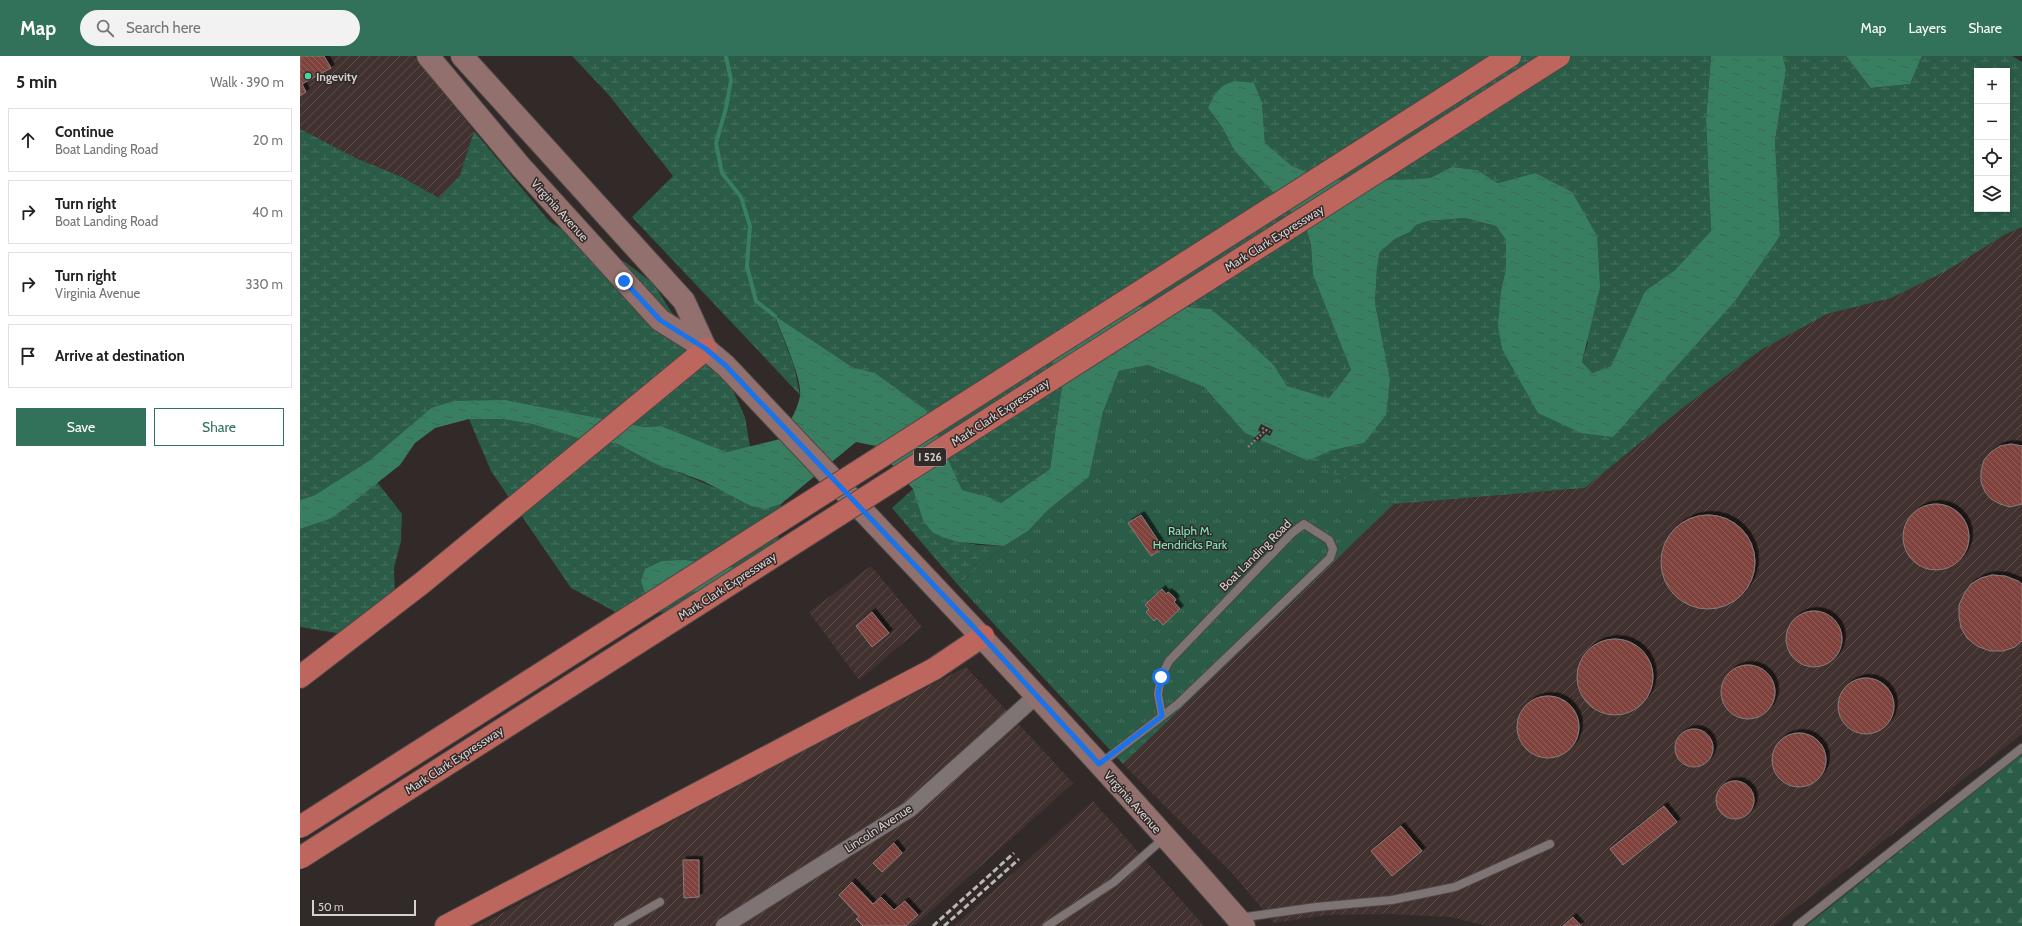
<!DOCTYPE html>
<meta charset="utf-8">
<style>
body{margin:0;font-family:Cabin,sans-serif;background:#f2f2f2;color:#202124}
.controls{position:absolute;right:12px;top:12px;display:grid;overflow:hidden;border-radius:0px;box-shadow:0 2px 6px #0003}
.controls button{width:36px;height:36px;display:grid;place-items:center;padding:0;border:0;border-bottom:1px solid #e0e0e0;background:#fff;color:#202124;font:20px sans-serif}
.scale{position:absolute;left:12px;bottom:10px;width:104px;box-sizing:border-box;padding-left:4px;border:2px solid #d6d1d0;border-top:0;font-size:11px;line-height:14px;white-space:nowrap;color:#d6d1d0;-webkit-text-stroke:3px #322a29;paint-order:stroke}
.stop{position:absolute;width:12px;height:12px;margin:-9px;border:3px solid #1a73e8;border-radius:50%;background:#fff}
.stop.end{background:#1a73e8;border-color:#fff;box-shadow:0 1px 4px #0008}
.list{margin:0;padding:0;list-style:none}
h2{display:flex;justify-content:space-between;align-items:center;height:52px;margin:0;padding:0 16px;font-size:17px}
h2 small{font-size:13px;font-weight:400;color:#757577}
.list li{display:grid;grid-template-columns:26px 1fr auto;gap:12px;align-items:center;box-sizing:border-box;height:64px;margin:0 8px 8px;padding:0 8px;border:1px solid #e0e0e0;border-radius:0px}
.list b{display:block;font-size:15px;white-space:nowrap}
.list p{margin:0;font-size:13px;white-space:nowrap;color:#757577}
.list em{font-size:13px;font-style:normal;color:#757577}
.actions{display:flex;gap:8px;padding:12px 16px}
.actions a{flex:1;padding:9px 0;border:1px solid #32725b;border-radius:0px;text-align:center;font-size:14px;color:#32725b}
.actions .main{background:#32725b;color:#fff}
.icon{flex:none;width:22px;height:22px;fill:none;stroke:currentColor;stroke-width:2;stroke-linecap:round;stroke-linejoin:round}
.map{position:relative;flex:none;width:1722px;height:870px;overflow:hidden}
header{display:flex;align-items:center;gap:24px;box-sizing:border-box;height:56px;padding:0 20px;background:#32725b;color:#fff}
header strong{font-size:19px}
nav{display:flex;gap:22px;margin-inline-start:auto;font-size:14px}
.search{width:280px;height:36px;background:#f2f2f2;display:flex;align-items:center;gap:10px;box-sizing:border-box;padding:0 14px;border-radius:22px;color:#757577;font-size:15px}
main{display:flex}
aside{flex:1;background:#fff}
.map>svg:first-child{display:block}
.industrial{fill:url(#industrial-furrows)}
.forest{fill:url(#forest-firs)}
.wetland{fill:url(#wetland-marsh);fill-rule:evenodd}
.park{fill:url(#park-tufts)}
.water{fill:url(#water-ripples)}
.pier{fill:#322a29}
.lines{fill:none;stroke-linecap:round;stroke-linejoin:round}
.stream{stroke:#387f61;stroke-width:4}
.building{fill:url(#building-back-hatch);stroke:#867c7b;filter:url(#shadow)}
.lane-casing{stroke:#4f4746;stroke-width:10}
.street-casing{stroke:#4f4746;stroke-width:18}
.secondary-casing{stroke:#4f4746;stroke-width:24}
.highway-casing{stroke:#4f4746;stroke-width:24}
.path{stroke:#827b7a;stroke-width:2.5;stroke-dasharray:2 2;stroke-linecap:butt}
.lane{stroke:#7e7473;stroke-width:8}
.street{stroke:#7e7473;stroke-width:16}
.secondary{stroke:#91706d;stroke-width:22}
.highway{stroke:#bd665e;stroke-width:22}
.rail{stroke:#bcb6b5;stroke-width:3;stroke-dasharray:6 3;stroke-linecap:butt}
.highway-bridge-casing{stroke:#4f4746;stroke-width:24;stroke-linecap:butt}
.highway-bridge{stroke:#bd665e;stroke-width:22}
.route{stroke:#1a73e8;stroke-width:5}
.poi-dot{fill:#47d49e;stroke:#322a29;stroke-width:1.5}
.labels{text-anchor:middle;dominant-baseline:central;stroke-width:3;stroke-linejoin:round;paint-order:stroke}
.shield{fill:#322a29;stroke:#a59f9e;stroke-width:1}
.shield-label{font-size:11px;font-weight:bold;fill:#d6d1d0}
.poi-label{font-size:12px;font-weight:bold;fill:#d6d1d0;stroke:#322a29;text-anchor:start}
.street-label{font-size:12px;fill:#d6d1d0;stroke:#322a29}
.park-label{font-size:12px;fill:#81e6b9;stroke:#322a29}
</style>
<header>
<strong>Map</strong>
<div class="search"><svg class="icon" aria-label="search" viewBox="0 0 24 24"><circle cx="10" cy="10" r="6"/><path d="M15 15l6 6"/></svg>Search here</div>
<nav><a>Map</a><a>Layers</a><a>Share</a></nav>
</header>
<main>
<aside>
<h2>5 min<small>Walk · 390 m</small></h2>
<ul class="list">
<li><svg class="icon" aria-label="ahead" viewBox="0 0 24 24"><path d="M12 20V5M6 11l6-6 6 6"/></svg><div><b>Continue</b><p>Boat Landing Road</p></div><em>20 m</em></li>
<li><svg class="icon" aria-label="right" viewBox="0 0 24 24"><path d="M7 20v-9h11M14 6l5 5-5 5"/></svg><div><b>Turn right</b><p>Boat Landing Road</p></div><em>40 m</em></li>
<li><svg class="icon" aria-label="right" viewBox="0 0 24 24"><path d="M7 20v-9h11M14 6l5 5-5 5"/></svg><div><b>Turn right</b><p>Virginia Avenue</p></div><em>330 m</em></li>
<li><svg class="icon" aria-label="arrive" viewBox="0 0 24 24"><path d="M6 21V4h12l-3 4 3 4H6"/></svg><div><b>Arrive at destination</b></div></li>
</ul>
<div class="actions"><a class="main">Save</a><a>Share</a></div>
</aside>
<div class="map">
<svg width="1722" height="870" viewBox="0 0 1722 870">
<defs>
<pattern id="industrial-furrows" width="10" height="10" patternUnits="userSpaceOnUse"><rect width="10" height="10" fill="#413230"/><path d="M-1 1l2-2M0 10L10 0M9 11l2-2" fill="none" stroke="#5c4f4d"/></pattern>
<pattern id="forest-firs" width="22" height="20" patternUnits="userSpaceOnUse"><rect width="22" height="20" fill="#2a5c47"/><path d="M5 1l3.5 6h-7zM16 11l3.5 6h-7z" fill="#487260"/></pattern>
<pattern id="wetland-marsh" width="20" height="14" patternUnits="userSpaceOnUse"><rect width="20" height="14" fill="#2a5c47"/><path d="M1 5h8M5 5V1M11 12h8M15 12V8" fill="none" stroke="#487260"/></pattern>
<pattern id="park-tufts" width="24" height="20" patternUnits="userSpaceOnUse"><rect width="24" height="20" fill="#2a5c47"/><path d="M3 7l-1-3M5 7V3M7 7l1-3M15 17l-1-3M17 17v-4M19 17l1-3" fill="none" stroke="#487260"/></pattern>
<pattern id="water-ripples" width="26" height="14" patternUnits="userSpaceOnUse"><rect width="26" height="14" fill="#387f61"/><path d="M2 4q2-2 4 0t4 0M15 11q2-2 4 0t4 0" fill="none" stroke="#3b6553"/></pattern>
<pattern id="building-back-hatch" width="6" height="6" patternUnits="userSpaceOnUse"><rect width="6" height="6" fill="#80433d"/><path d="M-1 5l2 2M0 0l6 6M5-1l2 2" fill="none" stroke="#915d58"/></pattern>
<filter id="shadow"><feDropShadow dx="3.5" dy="-3.5" stdDeviation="0" flood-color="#0009"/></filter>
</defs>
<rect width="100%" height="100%" fill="#322a29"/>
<g class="industrial">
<path d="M0,0h114l60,75 -14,44 -21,23 -37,-21 -44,-18 -58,-30z"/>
<path d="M1722,171v507l-249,192h-287l-35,-9 -64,-3 -61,1 -52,8 -42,-50 -109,-109 271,-260 191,-16 95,-78 81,-60 66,-36 64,-16 115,-64z"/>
<path d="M571,510l51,61 -63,53 -50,-68z"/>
<path d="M666,611l107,116 -159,143h-436l353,-190z"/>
<path d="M793,745l111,125h-250l39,-35z"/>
</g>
<path class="forest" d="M1722,698v172h-216z"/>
<g class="wetland">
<path d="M272,0h1139l-5,64 5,111 -36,39 -30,21 -34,75 -19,7 -10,-11 6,-20 -53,-169 -37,10 -21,-13 -25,-3 -22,11 -40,2 -35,-2 -25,3 -38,-15 -27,-23 -3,-40 -54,5 14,19 12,23 72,78 5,17 2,30 38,95 -22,28 -42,-12 -13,-21 -40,-37 -23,-19 -43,-4 -39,2 -83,38 16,41 -12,83 -49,34 -12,-6 -27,-7 -36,-80 -51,-37 -23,-6 -77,-50 19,49 6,29 -168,-178 41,-41 -65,-82z"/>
<path d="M1483,0h63l26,32 38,-4 12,-28h90l10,6v165l-16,7 -60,37 -55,27 -64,16 -66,36 -81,60 -95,78 -191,16 -86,-43 22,-10 34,-8 26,-64 -15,-76 2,-36 3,-15 15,-13 15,-7 6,-7 12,-4 37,-3 31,8 10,14v28l-5,23 1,58 15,24 64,60 199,-196 -5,-96 11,-71zM1677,15h30v138h-30z"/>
<path d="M0,73l58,30 44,18 37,21 21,-23 14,-44 76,91 32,20 43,20 28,21 19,30 44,40 29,64 5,30 -23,5 -66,-26 -16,1 -139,-27 -75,8 -61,52 -55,35 -15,5z"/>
<path d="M169,363h33l30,5 49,15 37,5 62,29 86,36 15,-5 -3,40 -98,65 -53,9 -56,-30 -80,-117z"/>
<path d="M77,426l25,32 -1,27 -7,27 1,33 -46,34 -49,-8v-98l30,-10z"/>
<path d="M613,433l6,15 26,34 32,7 27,1 -46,39 -66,-77z"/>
</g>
<path class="park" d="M848,309l56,22 41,46 72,32 77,39 -271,260 -165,-179 46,-39 24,-15 21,-22 40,-32 14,-65 16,-41z"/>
<g class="water">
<path d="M1411,0h72l3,14 -11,71 5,95 -45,65 -122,136 -32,-4 -43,-20 -36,-64 -4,-23 3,-35 5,-23v-28l-10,-14 -31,-8 -37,3 -12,4 -6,7 -15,7 -15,13 -3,15 -2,36 15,76 -4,36 -22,28 -34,8 -22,10 -63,-28 -41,-46 -56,-22 -29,6 -16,41 -14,65 -40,32 -21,22 -24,15 -45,-4 -14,-4 -13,-6 -9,-12 -10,-31 -37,-43 -20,-4 -75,62 -15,5 -15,-3 -48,-25 -47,-17 -38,-20 -37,-5 -49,-15 -30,-5h-33l-34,9 -20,15 -15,22 -52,41 -18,13 -30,10v-29l15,-5 55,-35 61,-52 23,-7 52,-1 139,27 16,-1 66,26 53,-13c7,-13 17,-27 20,-43 3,-16 -19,-63 -25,-80l77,51 23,6 51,37 36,80 27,7 12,6 49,-34 12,-83 -16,-41 19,-20 29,-14 35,-4 39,-2 43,4 23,19 40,37 13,21 42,12 22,-28 -38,-95 -2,-30 -5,-17 -72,-78 -12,-23 -14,-19c12,-25 18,-29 46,-25l8,20 3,40 27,23 38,15 25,-3 35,2 40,-2 22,-11 25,3 21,13 37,-10 37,19 25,44 3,51 -18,75 10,11 19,-7 34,-75 30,-21 36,-39 -5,-111z"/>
<path d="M1546,0h76l-12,28 -39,4z"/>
<path d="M385,504l56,9 -29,19 -52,11 -14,-3 -5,-15 4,-12 17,-8z"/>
</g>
<path class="pier" d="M961,368l12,6 -3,6 -4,-2 -7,7 -6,-2 8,-7 -3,-2z"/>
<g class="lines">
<path class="stream" d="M426,0l5,24 -5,28 -10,35 6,30 19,24 9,29 -3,40 9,35 19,15"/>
</g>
<g class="building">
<path d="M0,0h24l7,12 -29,16 4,8 -6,4z"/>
<path d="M1711,388l11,2v58l-12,3 -10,-3 -9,-5 -6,-7 -4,-10v-11l3,-11 7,-8 9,-6z"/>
<circle cx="1636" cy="481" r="33"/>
<path d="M841,459l22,33 -12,8 -23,-33z"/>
<circle cx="1408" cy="506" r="47"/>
<path d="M1692,519l13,1 13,5 4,3v57l-7,6 -12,4h-13l-13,-5 -10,-8 -6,-10 -2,-12v-11l5,-11 7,-10 10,-6z"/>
<path d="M862,533l4,5 2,-2 5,4 3,4 -2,2 6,7 -17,16 -6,-7 -3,3 -8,-9 3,-3 -4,-4z"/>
<circle cx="1514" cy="583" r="28"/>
<path d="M572,556l17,21 -17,14 -16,-21z"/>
<circle cx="1315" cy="621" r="38"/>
<circle cx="1448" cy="636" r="27"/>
<circle cx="1566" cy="650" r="28"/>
<circle cx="1248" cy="671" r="31"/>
<circle cx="1394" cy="692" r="19"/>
<circle cx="1499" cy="704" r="27"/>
<circle cx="1435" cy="744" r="19"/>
<path d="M1364,750l13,16 -54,43 -13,-16z"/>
<path d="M1101,770l21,25 -30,25 -21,-25z"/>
<path d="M594,787l8,10 -20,19 -9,-9z"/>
<path d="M383,804h16v37l-15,1z"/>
<path d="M552,826l21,22 8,-7 13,13 11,-9 13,14 -12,11h-43l-7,-7 3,-2 -20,-22z"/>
<path d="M1273,861l8,9h-18z"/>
</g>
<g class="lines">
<g class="lane-casing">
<g id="lane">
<path d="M800,708l78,-60 152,-146 3,-9 -4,-9 -25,-16 -12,9 -123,128 -8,16 -3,17 4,22"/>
<path d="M939,862l77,-11 76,-7 63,-13 95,-43"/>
<path d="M318,870l42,-24"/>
<path d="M747,870l67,-44 50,-44"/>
<path d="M1497,870l225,-178"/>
</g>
</g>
<g class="street-casing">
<path id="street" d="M424,870l186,-117 126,-113"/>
</g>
<g class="secondary-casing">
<g id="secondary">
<path d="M128,0l93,111 139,153 46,29 20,17c174,185 351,368 518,560"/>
<path d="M162,0l222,245 22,48"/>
</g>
</g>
<g class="highway-casing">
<g id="highway">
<path d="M0,621l122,-94 284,-234"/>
<path d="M146,870l488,-257 49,-33"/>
</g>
</g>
<g class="path">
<path d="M962,372l8,4"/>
<path d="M948,391l18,-17"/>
</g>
<use href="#lane" class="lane"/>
<use href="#street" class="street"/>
<use href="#secondary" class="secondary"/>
<use href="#highway" class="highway"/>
<g class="rail">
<path d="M633,870l81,-73"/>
<path d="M644,870l75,-67"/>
</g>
<g class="highway-bridge-casing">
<g id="highway-bridge">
<path d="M0,771l1210,-771"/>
<path d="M0,802l1259,-802"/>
</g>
</g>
<use href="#highway-bridge" class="highway-bridge"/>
</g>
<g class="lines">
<path class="route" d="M324,225l36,39 46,29 20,17 256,270 117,128 63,-48 -4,-22 3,-17"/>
</g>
<circle class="poi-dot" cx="8" cy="20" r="4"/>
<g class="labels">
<rect class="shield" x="614" y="392" width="32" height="18" rx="3"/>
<g class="shield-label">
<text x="630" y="401">I 526</text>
</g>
<g class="poi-label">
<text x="16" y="20">Ingevity</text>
</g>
<g class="street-label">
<text transform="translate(260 154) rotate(48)">Virginia Avenue</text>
<text transform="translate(974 182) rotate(-32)">Mark Clark Expressway</text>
<text transform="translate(700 356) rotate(-33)">Mark Clark Expressway</text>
<text transform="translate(955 499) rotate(-45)">Boat Landing Road</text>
<text transform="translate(427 530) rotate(-33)">Mark Clark Expressway</text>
<text transform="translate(154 704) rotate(-33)">Mark Clark Expressway</text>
<text transform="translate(833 746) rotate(48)">Virginia Avenue</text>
<text transform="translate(578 772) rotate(-33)">Lincoln Avenue</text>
</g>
<g class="park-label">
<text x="890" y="474">Ralph M.<tspan x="890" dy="14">Hendricks Park</tspan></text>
</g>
</g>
</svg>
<div class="controls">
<button>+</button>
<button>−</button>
<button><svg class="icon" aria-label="locate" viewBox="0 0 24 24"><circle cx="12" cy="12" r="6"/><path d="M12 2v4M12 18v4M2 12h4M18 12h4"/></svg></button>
<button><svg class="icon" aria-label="layers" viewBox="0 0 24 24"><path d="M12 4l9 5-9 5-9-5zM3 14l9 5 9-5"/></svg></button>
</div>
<div class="scale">50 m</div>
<div class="stop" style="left:861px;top:621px"></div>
<div class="stop end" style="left:324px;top:225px"></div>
</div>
</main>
